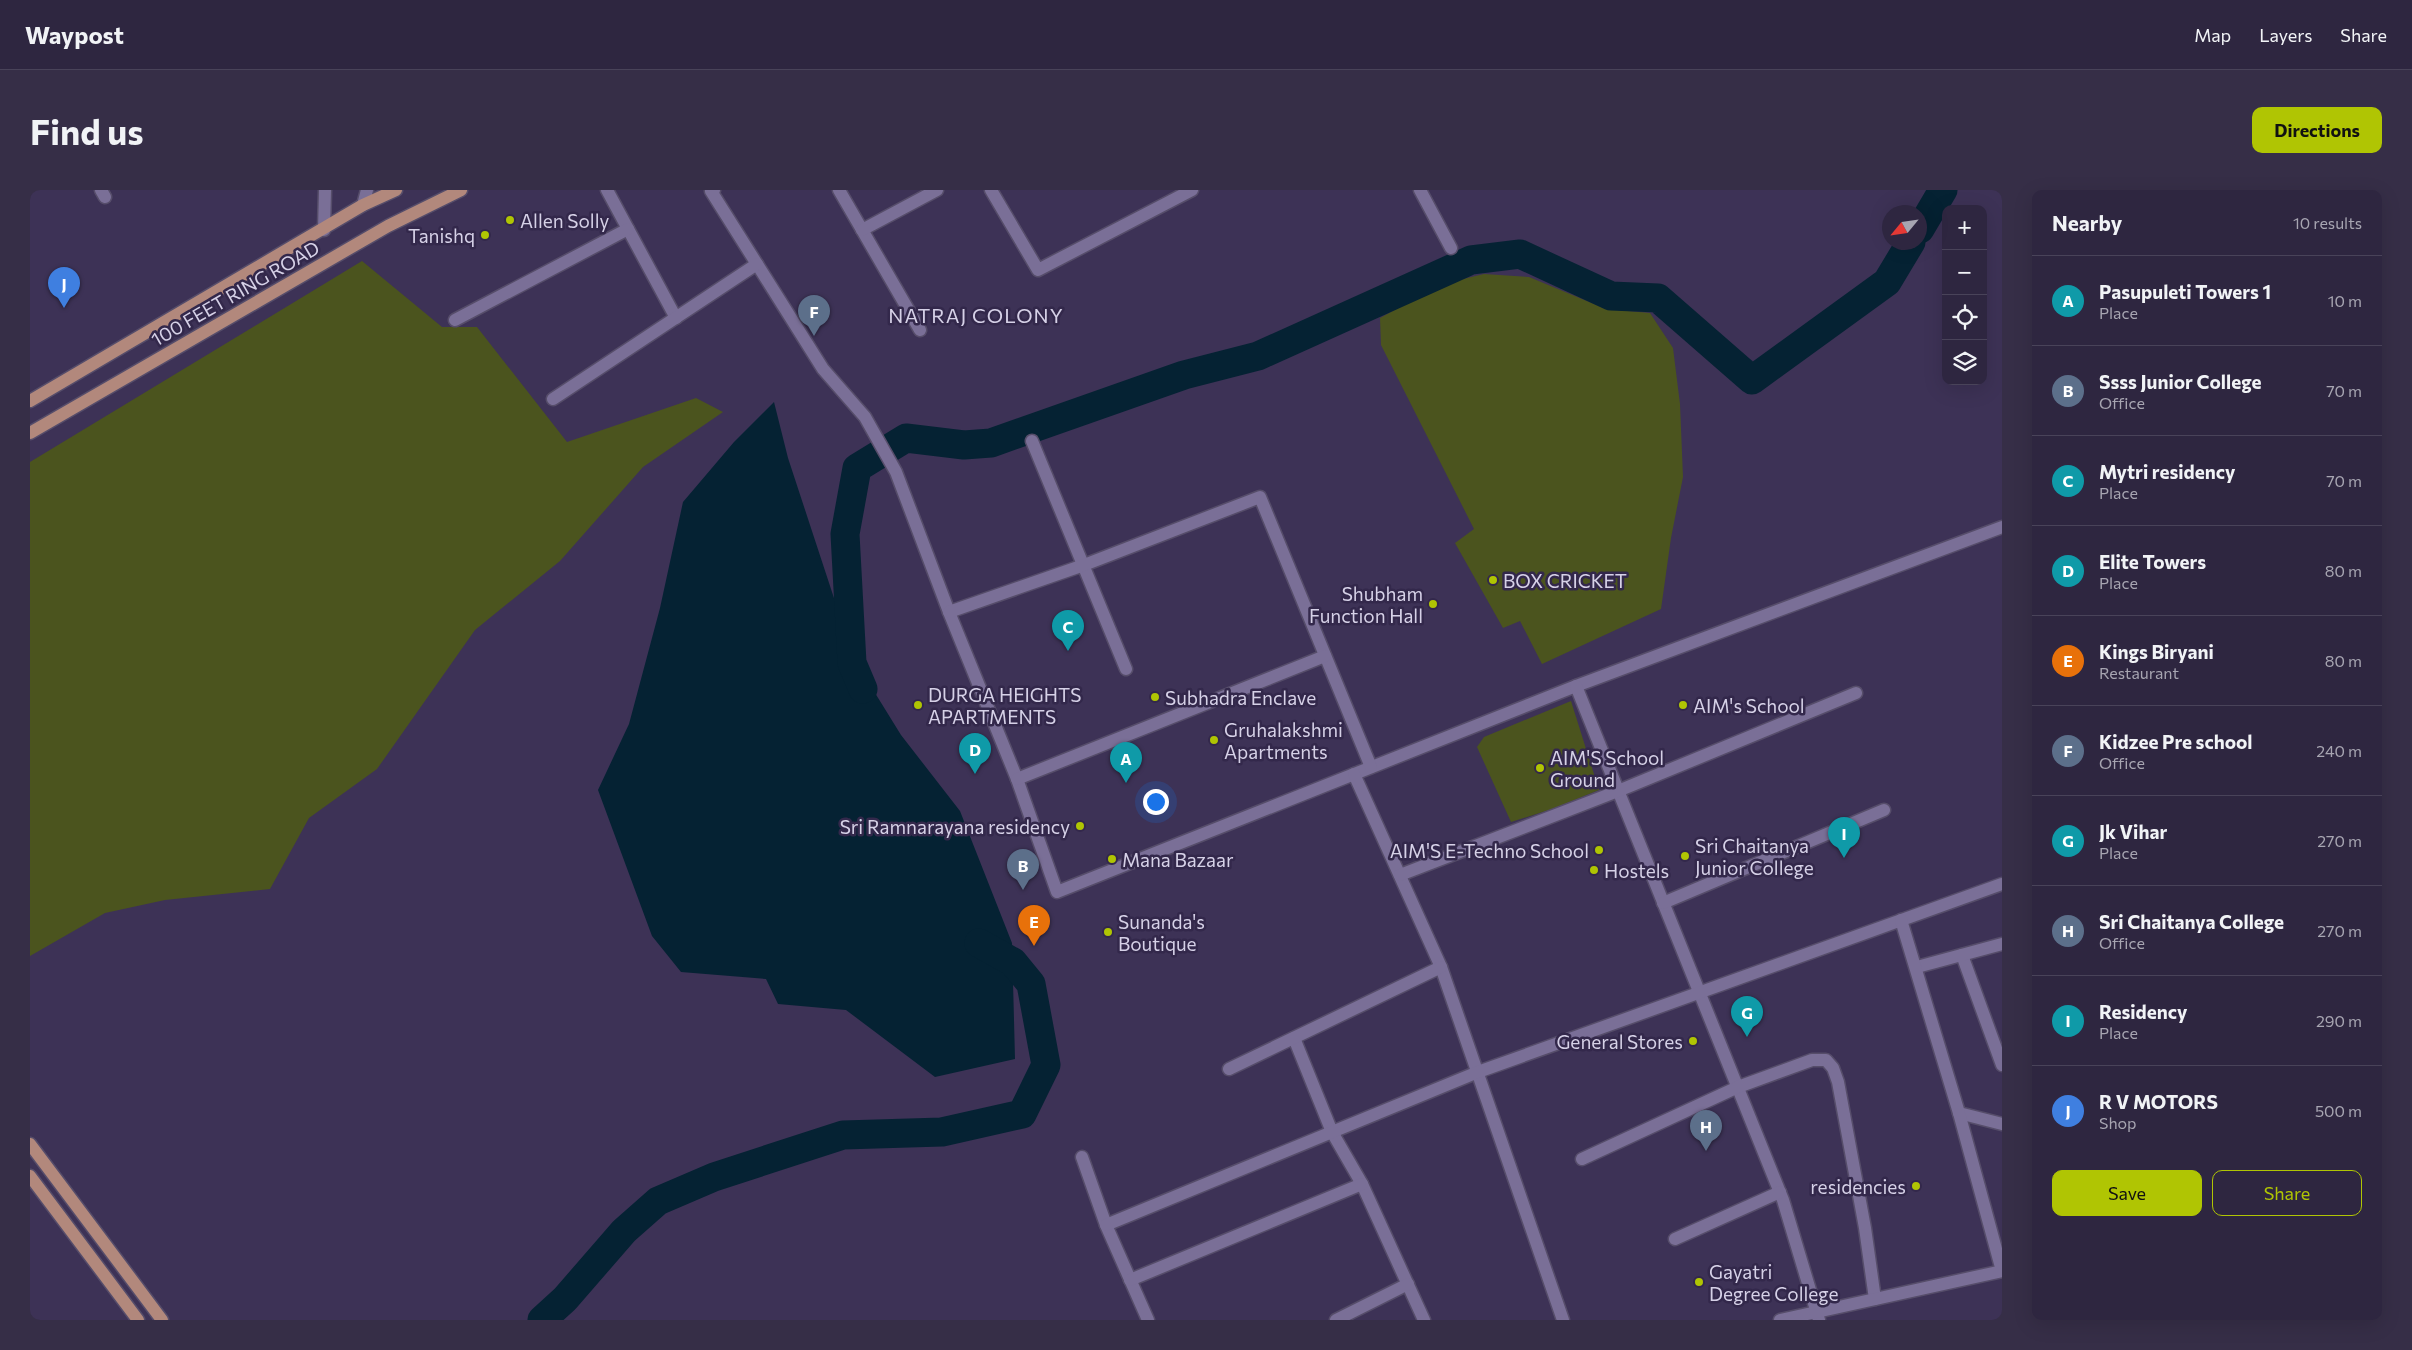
<!DOCTYPE html>
<meta charset="utf-8">
<style>
body{margin:0;font-family:Commissioner,sans-serif;background:#362e47;color:#f1f3f6}
.controls{position:absolute;right:15px;top:15px;display:grid;overflow:hidden;border-radius:10px;box-shadow:0 5px 20px #0002}
.controls button{width:45px;height:45px;display:grid;place-items:center;padding:0;border:0;border-bottom:1px solid #494359;background:#2e2640;color:#f1f3f6;font:25px sans-serif}
.compass{position:absolute;left:1852px;top:15px;width:45px;height:45px;border-radius:50%;background:#2e2640;box-shadow:0 5px 20px #0002;rotate:241deg}
.you{position:absolute;left:1125px;top:611px;width:18px;height:18px;margin:-12px;border:4px solid #fff;border-radius:50%;background:#1a73e8;box-shadow:0 0 0 8px #1a73e833}
.badge{display:grid;place-items:center;width:32px;height:32px;border-radius:50%;background:#b0c503;color:#fff;font-size:16px;font-weight:700}
.pin{position:absolute;translate:-50% -41px;filter:drop-shadow(0 1px 2px #0008)}
.pin::after{content:'';position:absolute;top:26px;width:18px;height:15px;background:inherit;clip-path:polygon(0 0,100% 0,50% 100%)}
.list{margin:0;padding:0;list-style:none}
h2{display:flex;justify-content:space-between;align-items:center;height:65px;margin:0;padding:0 20px;font-size:21px}
h2 small{font-size:16px;font-weight:400;color:#a7a5b1}
.list li{display:grid;grid-template-columns:32px 1fr auto;gap:15px;align-items:center;box-sizing:border-box;height:90px;padding:0 20px;border-top:1px solid #494359}
.list b{display:block;font-size:19px;white-space:nowrap}
.list p{margin:0;font-size:16px;white-space:nowrap;color:#a7a5b1}
.list em{font-size:16px;font-style:normal;color:#a7a5b1}
.actions{display:flex;gap:10px;padding:15px 20px}
.actions a{flex:1;padding:11px 0;border:1px solid #b0c503;border-radius:10px;text-align:center;font-size:18px;color:#b0c503}
.actions .main{background:#b0c503;color:#111}
.icon{flex:none;width:28px;height:28px;fill:none;stroke:currentColor;stroke-width:2;stroke-linecap:round;stroke-linejoin:round}
.map{position:relative;flex:none;width:1972px;height:1130px;overflow:hidden;border-radius:10px}
header{display:flex;align-items:center;gap:30px;box-sizing:border-box;height:70px;padding:0 25px;background:#2e2640;border-bottom:1px solid #494359}
header strong{font-size:24px}
nav{display:flex;gap:28px;margin-inline-start:auto;font-size:18px}
.intro{display:flex;align-items:center;justify-content:space-between;box-sizing:border-box;height:120px;padding:0 30px}
h1{margin:0;font-size:35px}
.button{padding:12px 22px;border-radius:10px;background:#b0c503;color:#111;font-size:18px;font-weight:700}
main{display:flex;gap:30px;padding:0 30px}
aside{flex:1;background:#2e2640;border-radius:10px;box-shadow:0 5px 20px #0002}
.map>svg:first-child{display:block}
.green{fill:#4b541e}
.water{fill:#052233}
.lines{fill:none;stroke-linecap:round;stroke-linejoin:round}
.river{stroke:#052233;stroke-width:29}
.minor-casing{stroke:#564d6a;stroke-width:15}
.major-casing{stroke:#564d6a;stroke-width:15}
.minor{stroke:#7a6f97;stroke-width:12}
.major{stroke:#b2887c;stroke-width:12}
.poi-dot{fill:#b0c503;stroke:#33284b;stroke-width:2}
.labels{text-anchor:middle;dominant-baseline:central;stroke-width:5;stroke-linejoin:round;paint-order:stroke}
.poi-label{font-size:19px;fill:#d6d1e7;stroke:#33284b;text-anchor:start}
.street-label{font-size:19px;fill:#d6d1e7;stroke:#33284b}
.neighbourhood-label{font-size:20px;letter-spacing:1px;fill:#d6d1e7;stroke:#33284b}
</style>
<header>
<strong>Waypost</strong>
<nav><a>Map</a><a>Layers</a><a>Share</a></nav>
</header>
<div class="intro"><h1>Find us</h1><a class="button">Directions</a></div>
<main>
<div class="map">
<svg width="1972" height="1130" viewBox="0 0 1972 1130">
<rect width="100%" height="100%" fill="#3d3256"/>
<g class="green">
<path d="M332,71l80,66h35l90,115 129,-44 27,14 -80,55 -83,94 -85,69 -98,139 -68,49 -39,71 -105,11 -60,13 -75,43v-494z"/>
<path d="M1454,84l45,3 77,32 44,4 23,35 7,56 3,73 -12,61 -10,71 -119,55 -22,-43 -17,7 -48,-85 19,-14 -93,-184 -1,-27 62,-34z"/>
<path d="M1541,511l28,89 -47,19 -41,13 -34,-75 7,-10z"/>
</g>
<path class="water" d="M744,212l14,56 66,201 47,76 59,76 52,132 3,116 -80,18 -89,-67 -68,-6 -12,-25 -85,-7 -29,-36 -54,-146 31,-66 31,-116 23,-106 51,-60z"/>
<g class="lines">
<g class="river">
<path d="M1890,39l23,-39"/>
<path d="M833,499l-11,-26 -7,-129 12,-66 49,-30 58,7 27,-2 193,-68 74,-19 213,-96 49,-6 91,42 47,2 94,82 135,-98 24,-40"/>
<path d="M512,1130l23,-21 59,-68 34,-30 56,-24 129,-42 99,-3 80,-18 24,-49 -15,-81 -18,-22 -34,-19"/>
</g>
<g class="minor-casing">
<g id="minor">
<path d="M71,0l4,7"/>
<path d="M577,0l69,128"/>
<path d="M684,0l-3,1 112,178 42,48 31,55 53,140 68,167 40,113 519,-206 426,-159"/>
<path d="M809,0l81,140"/>
<path d="M961,0l47,80 154,-80"/>
<path d="M1390,0l31,58"/>
<path d="M333,15l4,-15"/>
<path d="M294,40l1,-40"/>
<path d="M832,40l75,-40"/>
<path d="M425,130l173,-91"/>
<path d="M523,209l204,-135"/>
<path d="M1002,251l94,228"/>
<path d="M919,422l135,-47 176,-68 111,270"/>
<path d="M1546,496l207,514 36,120"/>
<path d="M1324,584l87,193 122,353"/>
<path d="M987,589l308,-123"/>
<path d="M1370,685l218,-84 238,-98"/>
<path d="M1633,713l221,-93"/>
<path d="M1932,765l40,110"/>
<path d="M1887,777l85,-23"/>
<path d="M1264,848l38,94 30,52 62,136"/>
<path d="M1199,879l212,-102"/>
<path d="M1929,923l43,11"/>
<path d="M1052,967l24,68 42,95"/>
<path d="M1552,969l156,-72 74,-27h14l7,8 5,14 27,146 10,71"/>
<path d="M1076,1035l372,-153 524,-188"/>
<path d="M1645,1049l105,-47"/>
<path d="M1100,1090l232,-96"/>
<path d="M1306,1130l72,-36"/>
<path d="M1750,1130l222,-49 -43,-158 -58,-193"/>
</g>
</g>
<g class="major-casing">
<g id="major">
<path d="M0,211l333,-196 33,-15"/>
<path d="M0,243l358,-207 73,-36"/>
<path d="M0,954l132,176"/>
<path d="M0,986l108,144"/>
</g>
</g>
<use href="#minor" class="minor"/>
<use href="#major" class="major"/>
</g>
<g class="poi-dot">
<circle cx="480" cy="30" r="5"/>
<circle cx="455" cy="45" r="5"/>
<circle cx="1463" cy="390" r="5"/>
<circle cx="1403" cy="414" r="5"/>
<circle cx="1125" cy="507" r="5"/>
<circle cx="888" cy="515" r="5"/>
<circle cx="1653" cy="515" r="5"/>
<circle cx="1184" cy="550" r="5"/>
<circle cx="1510" cy="578" r="5"/>
<circle cx="1050" cy="636" r="5"/>
<circle cx="1569" cy="660" r="5"/>
<circle cx="1655" cy="666" r="5"/>
<circle cx="1082" cy="669" r="5"/>
<circle cx="1564" cy="680" r="5"/>
<circle cx="1078" cy="742" r="5"/>
<circle cx="1663" cy="851" r="5"/>
<circle cx="1886" cy="996" r="5"/>
<circle cx="1669" cy="1092" r="5"/>
</g>
<g class="labels">
<g class="poi-label">
<text x="490" y="30">Allen Solly</text>
<text x="445" y="45" text-anchor="end">Tanishq</text>
<text x="1473" y="390">BOX CRICKET</text>
<text x="1393" y="403" text-anchor="end">Shubham<tspan x="1393" dy="22">Function Hall</tspan></text>
<text x="898" y="504">DURGA HEIGHTS<tspan x="898" dy="22">APARTMENTS</tspan></text>
<text x="1135" y="507">Subhadra Enclave</text>
<text x="1663" y="515">AIM's School</text>
<text x="1194" y="539">Gruhalakshmi<tspan x="1194" dy="22">Apartments</tspan></text>
<text x="1520" y="567">AIM'S School<tspan x="1520" dy="22">Ground</tspan></text>
<text x="1040" y="636" text-anchor="end">Sri Ramnarayana residency</text>
<text x="1665" y="655">Sri Chaitanya<tspan x="1665" dy="22">Junior College</tspan></text>
<text x="1559" y="660" text-anchor="end">AIM'S E-Techno School</text>
<text x="1092" y="669">Mana Bazaar</text>
<text x="1574" y="680">Hostels</text>
<text x="1088" y="731">Sunanda's<tspan x="1088" dy="22">Boutique</tspan></text>
<text x="1653" y="851" text-anchor="end">General Stores</text>
<text x="1876" y="996" text-anchor="end">residencies</text>
<text x="1679" y="1081">Gayatri<tspan x="1679" dy="22">Degree College</tspan></text>
</g>
<g class="street-label">
<text transform="translate(205 103) rotate(-30)">100 FEET RING ROAD</text>
</g>
<g class="neighbourhood-label">
<text x="946" y="125">NATRAJ COLONY</text>
</g>
</g>
</svg>
<div class="controls">
<button>+</button>
<button>−</button>
<button><svg class="icon" aria-label="locate" viewBox="0 0 24 24"><circle cx="12" cy="12" r="6"/><path d="M12 2v4M12 18v4M2 12h4M18 12h4"/></svg></button>
<button><svg class="icon" aria-label="layers" viewBox="0 0 24 24"><path d="M12 4l9 5-9 5-9-5zM3 14l9 5 9-5"/></svg></button>
</div>
<svg class="compass" viewBox="-18 -18 36 36"><path d="M0-13l5 13h-10z" fill="#e53935"/><path d="M0 13l5-13h-10z" fill="#a7a5b1"/></svg>
<div class="you"></div>
<div class="pin badge" style="left:1096px;top:593px;background:#0f9aa8">A</div>
<div class="pin badge" style="left:993px;top:700px;background:#5c6f8a">B</div>
<div class="pin badge" style="left:1038px;top:461px;background:#0f9aa8">C</div>
<div class="pin badge" style="left:945px;top:584px;background:#0f9aa8">D</div>
<div class="pin badge" style="left:1004px;top:756px;background:#e8710a">E</div>
<div class="pin badge" style="left:784px;top:146px;background:#5c6f8a">F</div>
<div class="pin badge" style="left:1717px;top:847px;background:#0f9aa8">G</div>
<div class="pin badge" style="left:1676px;top:961px;background:#5c6f8a">H</div>
<div class="pin badge" style="left:1814px;top:668px;background:#0f9aa8">I</div>
<div class="pin badge" style="left:34px;top:118px;background:#3f7fe0">J</div>
</div>
<aside>
<h2>Nearby<small>10 results</small></h2>
<ul class="list">
<li><span class="badge" style="background:#0f9aa8">A</span><div><b>Pasupuleti Towers 1</b><p>Place</p></div><em>10 m</em></li>
<li><span class="badge" style="background:#5c6f8a">B</span><div><b>Ssss Junior College</b><p>Office</p></div><em>70 m</em></li>
<li><span class="badge" style="background:#0f9aa8">C</span><div><b>Mytri residency</b><p>Place</p></div><em>70 m</em></li>
<li><span class="badge" style="background:#0f9aa8">D</span><div><b>Elite Towers</b><p>Place</p></div><em>80 m</em></li>
<li><span class="badge" style="background:#e8710a">E</span><div><b>Kings Biryani</b><p>Restaurant</p></div><em>80 m</em></li>
<li><span class="badge" style="background:#5c6f8a">F</span><div><b>Kidzee Pre school</b><p>Office</p></div><em>240 m</em></li>
<li><span class="badge" style="background:#0f9aa8">G</span><div><b>Jk Vihar</b><p>Place</p></div><em>270 m</em></li>
<li><span class="badge" style="background:#5c6f8a">H</span><div><b>Sri Chaitanya College</b><p>Office</p></div><em>270 m</em></li>
<li><span class="badge" style="background:#0f9aa8">I</span><div><b>Residency</b><p>Place</p></div><em>290 m</em></li>
<li><span class="badge" style="background:#3f7fe0">J</span><div><b>R V MOTORS</b><p>Shop</p></div><em>500 m</em></li>
</ul>
<div class="actions"><a class="main">Save</a><a>Share</a></div>
</aside>
</main>
